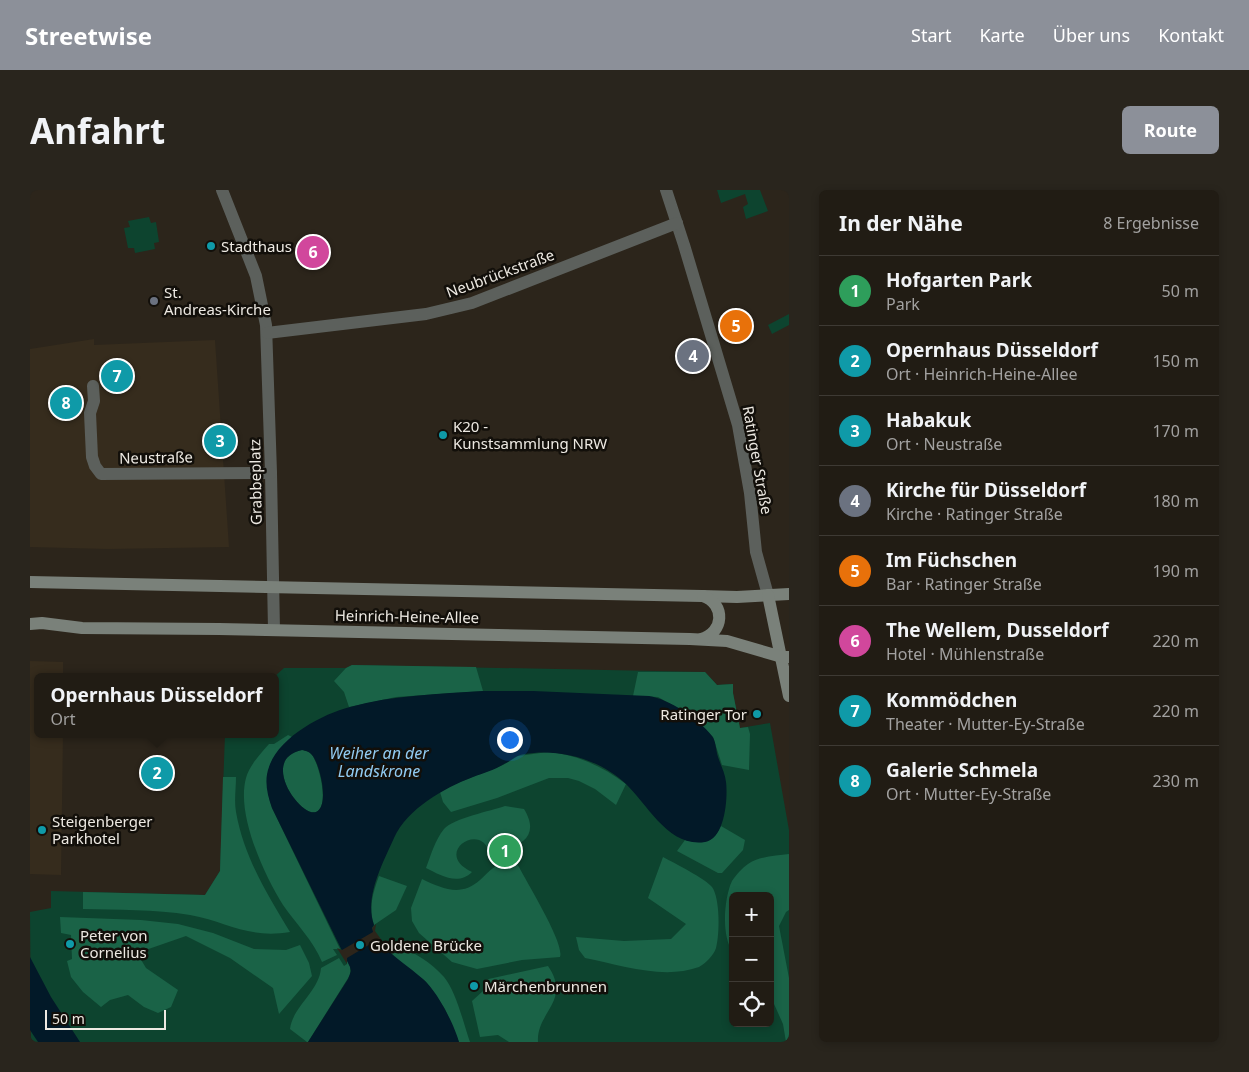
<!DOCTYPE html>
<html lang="de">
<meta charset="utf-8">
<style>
body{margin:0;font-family:"Noto Sans",sans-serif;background:#29251d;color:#f1f3f6}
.controls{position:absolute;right:15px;bottom:15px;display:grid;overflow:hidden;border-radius:8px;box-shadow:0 2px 8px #0003}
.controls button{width:45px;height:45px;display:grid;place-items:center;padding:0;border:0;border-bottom:1px solid #3e3a34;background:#211c14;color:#f1f3f6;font:25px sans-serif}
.scale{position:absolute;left:15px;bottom:12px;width:121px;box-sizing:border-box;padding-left:5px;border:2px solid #ede9e2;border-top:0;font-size:14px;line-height:18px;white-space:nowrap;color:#ede9e2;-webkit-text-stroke:4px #120f0a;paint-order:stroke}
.you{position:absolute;left:479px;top:549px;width:18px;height:18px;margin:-12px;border:4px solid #fff;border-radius:50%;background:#1a73e8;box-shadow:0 0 0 8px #1a73e833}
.badge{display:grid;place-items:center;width:32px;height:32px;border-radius:50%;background:#8c9099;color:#fff;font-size:16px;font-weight:700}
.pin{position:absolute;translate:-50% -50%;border:2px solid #fff;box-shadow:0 1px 5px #0006}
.popup{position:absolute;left:4px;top:483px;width:245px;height:65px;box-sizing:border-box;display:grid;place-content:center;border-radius:8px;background:#211c14;filter:drop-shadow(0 1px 4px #0005);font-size:16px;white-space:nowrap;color:#a2a1a0}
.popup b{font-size:19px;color:#f1f3f6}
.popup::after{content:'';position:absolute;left:50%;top:100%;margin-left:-10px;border:10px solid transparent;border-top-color:#211c14}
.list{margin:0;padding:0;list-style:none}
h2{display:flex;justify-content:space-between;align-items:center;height:65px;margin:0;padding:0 20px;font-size:21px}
h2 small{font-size:16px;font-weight:400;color:#a2a1a0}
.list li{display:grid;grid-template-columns:32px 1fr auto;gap:15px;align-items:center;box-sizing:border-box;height:70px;padding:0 20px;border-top:1px solid #3e3a34}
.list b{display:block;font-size:19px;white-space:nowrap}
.list p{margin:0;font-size:16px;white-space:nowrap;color:#a2a1a0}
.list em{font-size:16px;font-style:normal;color:#a2a1a0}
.icon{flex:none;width:28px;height:28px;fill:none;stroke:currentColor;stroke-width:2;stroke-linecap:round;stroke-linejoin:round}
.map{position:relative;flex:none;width:759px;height:852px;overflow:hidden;border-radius:8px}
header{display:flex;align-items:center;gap:30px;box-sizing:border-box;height:70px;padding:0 25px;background:#8c9099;color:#fff}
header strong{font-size:24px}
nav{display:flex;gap:28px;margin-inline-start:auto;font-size:18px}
.intro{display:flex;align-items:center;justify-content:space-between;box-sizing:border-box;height:120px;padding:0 30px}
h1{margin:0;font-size:35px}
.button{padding:12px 22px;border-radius:8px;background:#8c9099;color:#fff;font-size:18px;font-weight:700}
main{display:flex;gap:30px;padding:0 30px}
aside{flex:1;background:#211c14;border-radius:8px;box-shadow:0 2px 8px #0003}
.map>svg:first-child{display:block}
.built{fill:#362c1d}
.green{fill:#0d442f;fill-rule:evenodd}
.forest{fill:#1a6347}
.water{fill:#021928;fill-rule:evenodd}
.pier{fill:#2c251b}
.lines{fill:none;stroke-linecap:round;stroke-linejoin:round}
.minor{stroke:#5c605c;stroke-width:12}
.secondary{stroke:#7a817a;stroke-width:12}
.culture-dot{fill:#0f9aa8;stroke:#120f0a;stroke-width:2}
.worship-dot{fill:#6b7280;stroke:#120f0a;stroke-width:2}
.labels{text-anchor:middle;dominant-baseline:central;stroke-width:5;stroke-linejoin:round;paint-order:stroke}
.poi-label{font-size:15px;fill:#ede9e2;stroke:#120f0a;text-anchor:start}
.street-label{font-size:15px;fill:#ede9e2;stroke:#120f0a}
.water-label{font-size:16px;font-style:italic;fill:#91cbf2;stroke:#120f0a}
</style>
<header>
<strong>Streetwise</strong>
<nav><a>Start</a><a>Karte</a><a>Über uns</a><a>Kontakt</a></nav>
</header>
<div class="intro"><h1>Anfahrt</h1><a class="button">Route</a></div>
<main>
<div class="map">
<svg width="759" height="852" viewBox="0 0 759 852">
<rect width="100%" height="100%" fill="#2c251b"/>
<g class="built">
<path d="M64,149v6l121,-5 14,207 -121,2 -78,-2v-198z"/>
<path d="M0,471l33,1v15h-25v57h25l-2,141 -31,-1z"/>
</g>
<g class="green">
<path d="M687,0h43l8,21 -22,8 -3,-12 5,-3 -3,-10 -24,9z"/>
<path d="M119,27l2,6 5,-1 3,20 -5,1 1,6 -20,4 -1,-5h-6l-4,-20 6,-1 -2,-6z"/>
<path d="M759,124v11l-17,9 -4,-9z"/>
<path d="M322,475l353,7 12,13 16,-1v9l7,35 30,-5 19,107v212h-758l-1,-130 21,-4v-17l154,4 15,-24 5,-137h51v-57h-2l10,-9h62zM703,706h37v127h-37z"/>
</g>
<g class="forest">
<path d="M322,475l124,2 7,24 -87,6 -47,10 -5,-15 -10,-11 12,-13z"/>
<path d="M608,482h67l12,13 16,-1v9l7,35 8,-1 2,7 -1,36 -27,-5 -9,-28 -25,-23 -30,-17 -25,-1z"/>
<path d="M258,545l4,2c-25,22 -30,39 -20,71l68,141h-7l4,6 -15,7c-9,-22 -26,-38 -39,-57 -19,-30 -47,-91 -37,-127 3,-12 15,-25 23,-34h5z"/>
<path d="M272,560c4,1 7,1 10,5 7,9 18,52 4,57 -16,5 -57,-53 -14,-62z"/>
<path d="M518,562c30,3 54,14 78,32l-10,21 -21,-16 -16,-8 -11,-3h-19l-52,20 -46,14 -8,-10 -3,-10 15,-8 48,-19 15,-9z"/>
<path d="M193,587h13c0,11 -2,24 0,35 8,45 31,82 54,120 -42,7 -62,-10 -100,-17 -36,-6 -72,-5 -107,-6v-17l122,3 15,-24z"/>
<path d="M475,616l19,3c19,31 -10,39 -34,46 -7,-36 -59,-2 -18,17 -14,14 -32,3 -46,-4 5,-13 9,-28 18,-39 10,-11 47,-18 61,-23z"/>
<path d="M691,636l24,14 -2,10 -21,23h-4l-41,-22 8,-11c19,4 27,4 36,-14z"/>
<path d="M759,664v56l-3,2 -7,14 10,52v64h-3l-3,-18 -13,-29v-99h-37v56c-12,-15 -9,-54 -1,-71 3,-5 11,-14 16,-17 11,-8 28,-8 41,-10z"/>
<path d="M633,667c11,6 43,22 49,30 8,11 8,47 4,61 -2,7 -11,16 -17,19 -36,13 -78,-2 -114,-9l-6,-8 -3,-13 48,4 47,-2 15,-15 -38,-26z"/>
<path d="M478,670l7,2 4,5c8,16 46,77 41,90l-38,3 -45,9 -25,-7 -33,-29 -7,-12 -1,-13 11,-29c21,10 39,18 58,1 11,-10 14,-15 28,-20z"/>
<path d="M349,686l28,10 -11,24 -22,15c-6,-16 -1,-33 5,-49z"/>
<path d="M30,727l81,3 37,4 35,9 41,16 32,1 14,-5 9,18 3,13 -33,38 -6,-26 -43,-30 -44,-22 -49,17 9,15 32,22 -7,17 -13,6 -14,-6 -16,-12 -18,5 -9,7 -18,-15 -12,-15 -4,-16 5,-2 -1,-24 -10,-2z"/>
<path d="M367,754c17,9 34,18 47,33 12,14 20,48 26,65h-11l-14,-33 -15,-22 -5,-6 -20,-15 -22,-20z"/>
<path d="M309,768l5,8 3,-2v-4l3,6v9l-42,67h-1l-17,-13c3,-23 29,-37 31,-61z"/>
<path d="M518,776c24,35 -12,46 -10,76h-29l-11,-7 -18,2 -8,-36 11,-10 1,-11z"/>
</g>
<g class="water">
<path d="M453,501h50l116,5c20,3 50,23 63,40 4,5 4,15 6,21 3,9 7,16 8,25 2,16 -1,57 -21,60 -36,6 -57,-37 -79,-58 -27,-25 -66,-36 -102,-30 -8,1 -13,7 -20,10 -9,6 -21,9 -31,13 -29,11 -66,32 -79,61 -11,25 -30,59 -20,87l-2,3c11,24 32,34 51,51 14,12 31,45 36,63h-151l40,-63 3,-8 -1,-4 -78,-159c-5,-14 -8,-28 -3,-41 9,-29 53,-53 81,-60 43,-12 89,-13 133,-16zM272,560c4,1 7,1 10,5 8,9 18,51 4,57 -16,5 -57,-53 -14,-62z"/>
<path d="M0,767l21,40 29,45h-42l-8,-12z"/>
</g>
<path class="pier" d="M346,734l-1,7 8,11 -6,-2 -30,18v6l-10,-16 5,2 31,-18 -1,-4z"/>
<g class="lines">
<g class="minor">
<path d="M192,0l34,86 10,49 5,148 3,157"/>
<path d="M636,0l18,55 54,180 12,68 6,59 12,43"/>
<path d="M237,143l159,-19 46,-11 205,-80"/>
<path d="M63,196l1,15 -4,12 2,44 3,9 6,8 170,-1"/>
</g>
<g class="secondary">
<path d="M0,392l672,14 35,1 52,-3"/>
<path d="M738,405l21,101"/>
<path d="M0,434l12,-1 40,5 137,1 471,10 37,2 55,16h7"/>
<path d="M671,449c23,-6 25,-35 2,-43"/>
</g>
</g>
<g class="culture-dot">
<circle cx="181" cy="56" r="5"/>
<circle cx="413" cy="245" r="5"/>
<circle cx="727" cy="524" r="5"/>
<circle cx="12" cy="640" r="5"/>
<circle cx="40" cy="754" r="5"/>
<circle cx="330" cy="755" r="5"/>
<circle cx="444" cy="796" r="5"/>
</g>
<circle class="worship-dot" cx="124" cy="111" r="5"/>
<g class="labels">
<g class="poi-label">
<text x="191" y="56">Stadthaus</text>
<text x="134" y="102">St.<tspan x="134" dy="17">Andreas-Kirche</tspan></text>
<text x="423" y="236">K20 -<tspan x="423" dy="17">Kunstsammlung NRW</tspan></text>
<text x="717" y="524" text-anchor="end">Ratinger Tor</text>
<text x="22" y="631">Steigenberger<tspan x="22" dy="17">Parkhotel</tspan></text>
<text x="50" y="745">Peter von<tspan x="50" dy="17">Cornelius</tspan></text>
<text x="340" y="755">Goldene Brücke</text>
<text x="454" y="796">Märchenbrunnen</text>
</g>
<g class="street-label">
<text transform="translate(470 83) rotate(-20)">Neubrückstraße</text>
<text transform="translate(126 267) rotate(-1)">Neustraße</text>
<text transform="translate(728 270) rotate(80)">Ratinger Straße</text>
<text transform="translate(225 292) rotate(-91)">Grabbeplatz</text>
<text transform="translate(377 426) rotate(1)">Heinrich-Heine-Allee</text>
</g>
<g class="water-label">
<text x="349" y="563">Weiher an der<tspan x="349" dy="18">Landskrone</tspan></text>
</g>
</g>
</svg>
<div class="controls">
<button>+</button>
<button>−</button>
<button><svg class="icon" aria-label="locate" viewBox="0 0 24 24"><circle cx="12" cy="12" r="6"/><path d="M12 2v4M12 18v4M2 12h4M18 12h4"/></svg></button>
</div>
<div class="scale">50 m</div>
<div class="you"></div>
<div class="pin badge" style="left:475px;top:661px;background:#2e9e5b">1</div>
<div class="pin badge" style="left:127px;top:583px;background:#0f9aa8">2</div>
<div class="popup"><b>Opernhaus Düsseldorf</b>Ort</div>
<div class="pin badge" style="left:190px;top:251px;background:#0f9aa8">3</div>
<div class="pin badge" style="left:663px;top:166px;background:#6b7280">4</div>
<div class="pin badge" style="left:706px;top:136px;background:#e8710a">5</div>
<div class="pin badge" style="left:283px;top:62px;background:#d1479c">6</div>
<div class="pin badge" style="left:87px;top:186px;background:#0f9aa8">7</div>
<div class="pin badge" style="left:36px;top:213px;background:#0f9aa8">8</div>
</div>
<aside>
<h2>In der Nähe<small>8 Ergebnisse</small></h2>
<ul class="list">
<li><span class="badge" style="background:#2e9e5b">1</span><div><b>Hofgarten Park</b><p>Park</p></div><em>50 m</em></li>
<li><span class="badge" style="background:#0f9aa8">2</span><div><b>Opernhaus Düsseldorf</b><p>Ort · Heinrich-Heine-Allee</p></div><em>150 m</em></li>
<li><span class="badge" style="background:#0f9aa8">3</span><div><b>Habakuk</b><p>Ort · Neustraße</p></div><em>170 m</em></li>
<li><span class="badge" style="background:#6b7280">4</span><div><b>Kirche für Düsseldorf</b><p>Kirche · Ratinger Straße</p></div><em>180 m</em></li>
<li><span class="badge" style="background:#e8710a">5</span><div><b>Im Füchschen</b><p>Bar · Ratinger Straße</p></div><em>190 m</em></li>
<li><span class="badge" style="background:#d1479c">6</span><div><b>The Wellem, Dusseldorf</b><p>Hotel · Mühlenstraße</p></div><em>220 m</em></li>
<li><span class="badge" style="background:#0f9aa8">7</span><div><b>Kommödchen</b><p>Theater · Mutter-Ey-Straße</p></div><em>220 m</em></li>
<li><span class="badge" style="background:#0f9aa8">8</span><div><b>Galerie Schmela</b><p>Ort · Mutter-Ey-Straße</p></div><em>230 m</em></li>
</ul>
</aside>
</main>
